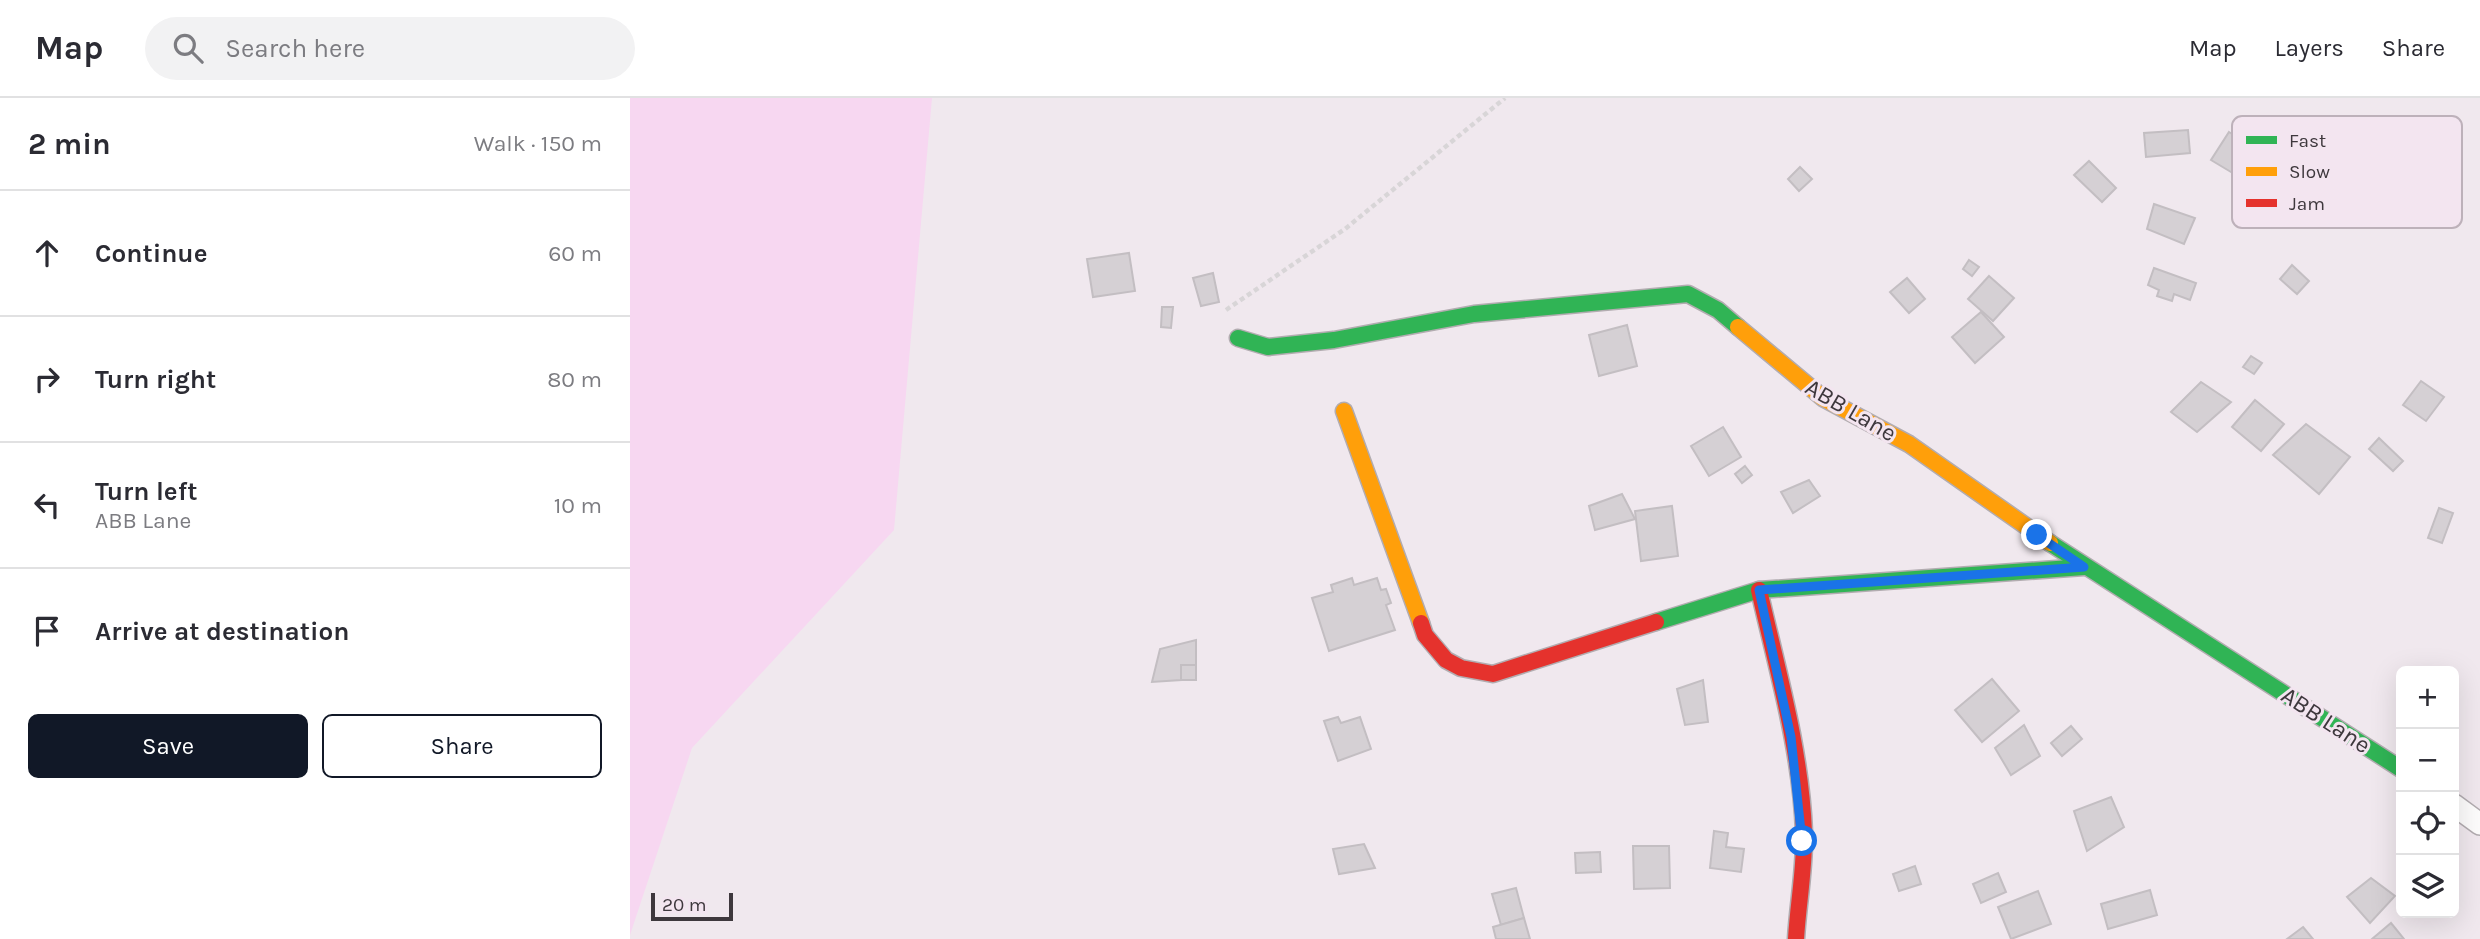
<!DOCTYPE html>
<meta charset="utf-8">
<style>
body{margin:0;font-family:Karla,sans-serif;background:#f2f2f3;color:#2b2b33}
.controls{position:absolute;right:21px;bottom:21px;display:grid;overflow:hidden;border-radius:10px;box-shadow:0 7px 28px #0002}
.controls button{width:63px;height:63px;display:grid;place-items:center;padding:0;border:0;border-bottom:2px solid #e1e1e2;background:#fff;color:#2b2b33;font:35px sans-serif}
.scale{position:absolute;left:21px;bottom:18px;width:82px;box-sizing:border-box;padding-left:7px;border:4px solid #3e383d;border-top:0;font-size:19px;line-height:24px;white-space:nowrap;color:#3e383d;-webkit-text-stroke:5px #f3e5f0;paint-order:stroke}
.stop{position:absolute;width:21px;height:21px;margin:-16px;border:5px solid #1a73e8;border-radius:50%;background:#fff}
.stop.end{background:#1a73e8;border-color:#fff;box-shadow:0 2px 7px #0008}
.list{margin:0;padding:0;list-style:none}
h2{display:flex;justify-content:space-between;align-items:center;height:91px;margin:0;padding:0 28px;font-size:30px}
h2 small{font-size:23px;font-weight:400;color:#7c7c81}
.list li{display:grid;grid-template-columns:46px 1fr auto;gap:21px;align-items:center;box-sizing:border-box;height:126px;padding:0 28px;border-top:2px solid #e1e1e2}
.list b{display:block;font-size:26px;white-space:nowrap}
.list p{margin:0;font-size:23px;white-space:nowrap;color:#7c7c81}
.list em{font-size:23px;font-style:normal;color:#7c7c81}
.actions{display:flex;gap:14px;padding:21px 28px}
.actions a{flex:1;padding:16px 0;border:2px solid #111827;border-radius:10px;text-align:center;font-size:24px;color:#111827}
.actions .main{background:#111827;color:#fff}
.icon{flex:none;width:38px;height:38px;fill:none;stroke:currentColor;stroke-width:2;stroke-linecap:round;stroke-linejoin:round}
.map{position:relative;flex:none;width:1850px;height:841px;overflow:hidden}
header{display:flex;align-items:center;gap:42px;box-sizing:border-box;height:98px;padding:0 35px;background:#fff;border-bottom:2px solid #e1e1e2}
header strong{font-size:33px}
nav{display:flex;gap:38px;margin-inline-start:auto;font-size:24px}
.search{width:490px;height:63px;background:#f2f2f3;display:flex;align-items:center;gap:18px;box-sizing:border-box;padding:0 24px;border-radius:38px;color:#7c7c81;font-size:26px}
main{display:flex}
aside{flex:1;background:#fff}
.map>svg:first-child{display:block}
.green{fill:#f7d7f1}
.building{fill:#d5d0d4;stroke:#c3bec2;stroke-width:2}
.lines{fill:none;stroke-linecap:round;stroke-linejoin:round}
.street-casing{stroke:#b2acb0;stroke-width:24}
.fast-casing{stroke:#b2acb0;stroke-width:19}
.slow-casing{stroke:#b2acb0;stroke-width:19}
.jam-casing{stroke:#b2acb0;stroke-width:19}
.path{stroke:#d8d5d7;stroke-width:4.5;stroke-dasharray:5 3.5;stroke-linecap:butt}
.street{stroke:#fdfcfc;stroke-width:21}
.fast{stroke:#30b455;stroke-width:16}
.slow{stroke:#ff9f0a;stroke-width:16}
.jam{stroke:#e5322d;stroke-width:16}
.route{stroke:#1a73e8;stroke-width:9}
.labels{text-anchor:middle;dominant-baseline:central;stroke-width:6;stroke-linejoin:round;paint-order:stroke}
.street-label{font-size:24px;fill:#3e383d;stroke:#f3e5f0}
.key{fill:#f3e5f0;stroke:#bdb1ba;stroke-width:2}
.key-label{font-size:19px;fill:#3e383d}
</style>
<header>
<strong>Map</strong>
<div class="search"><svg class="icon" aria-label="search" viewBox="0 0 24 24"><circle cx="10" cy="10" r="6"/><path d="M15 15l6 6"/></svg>Search here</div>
<nav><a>Map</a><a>Layers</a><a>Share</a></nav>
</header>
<main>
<aside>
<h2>2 min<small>Walk · 150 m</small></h2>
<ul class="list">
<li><svg class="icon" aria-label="ahead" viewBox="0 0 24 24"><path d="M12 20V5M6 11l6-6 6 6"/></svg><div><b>Continue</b></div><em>60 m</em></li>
<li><svg class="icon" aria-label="right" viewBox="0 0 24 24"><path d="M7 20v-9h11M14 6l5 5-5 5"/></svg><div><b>Turn right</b></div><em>80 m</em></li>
<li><svg class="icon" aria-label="left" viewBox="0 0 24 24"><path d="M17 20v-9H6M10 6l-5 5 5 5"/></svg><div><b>Turn left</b><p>ABB Lane</p></div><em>10 m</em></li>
<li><svg class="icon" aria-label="arrive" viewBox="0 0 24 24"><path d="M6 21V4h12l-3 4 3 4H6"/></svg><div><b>Arrive at destination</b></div></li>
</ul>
<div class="actions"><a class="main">Save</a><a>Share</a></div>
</aside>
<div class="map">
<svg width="1850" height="841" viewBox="0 0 1850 841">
<rect width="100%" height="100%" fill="#f0e8ee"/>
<path class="green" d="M0,0h302l-38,432 -202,218 -62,187z"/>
<g class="building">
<path d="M1558,32l2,23 -44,4 -2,-24z"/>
<path d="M1599,34l34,22 -17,27 -35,-21z"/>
<path d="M1459,63l27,27 -14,14 -28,-27z"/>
<path d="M1170,69l12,12 -13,12 -11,-12z"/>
<path d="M1524,106l41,14 -11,26 -37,-15z"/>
<path d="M499,155l6,38 -42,6 -6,-38z"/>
<path d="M1339,162l10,7 -7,9 -9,-7z"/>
<path d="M1662,167l17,16 -12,13 -17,-15z"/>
<path d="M1524,170l42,15 -6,17 -16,-6 -2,7 -15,-5 2,-6 -11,-5z"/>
<path d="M583,175l6,29 -18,4 -8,-28z"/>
<path d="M1359,178l25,22 -21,23 -25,-22z"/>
<path d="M1277,180l18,21 -16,14 -19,-21z"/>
<path d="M532,209h11l-2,21 -10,-1z"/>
<path d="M1351,214l23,25 -29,26 -23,-26z"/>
<path d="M997,227l10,41 -38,10 -10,-41z"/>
<path d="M1621,258l11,7 -8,11 -11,-7z"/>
<path d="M1791,283l23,16 -18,24 -23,-16z"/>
<path d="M1571,284l30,20 -34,30 -26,-20z"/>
<path d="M1625,302l29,24 -23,27 -29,-24z"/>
<path d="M1676,326l44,33 -31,37 -46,-39z"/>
<path d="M1093,329l18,30 -32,19 -18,-30z"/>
<path d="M1749,340l24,23 -10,10 -24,-22z"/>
<path d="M1115,368l7,9 -10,8 -7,-9z"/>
<path d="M1179,382l11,16 -27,17 -12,-21z"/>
<path d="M992,396l13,25 -40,11 -6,-24z"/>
<path d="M1042,408l6,50 -37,5 -6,-50z"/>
<path d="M1809,410l14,5 -11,30 -14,-5z"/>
<path d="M722,480l2,7 23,-7 4,12 5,-1 5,14 -5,2 9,25 -66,21 -17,-53 21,-6 -2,-7z"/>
<path d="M566,542v25h-15v15l-29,2 8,-33z"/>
<rect x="551" y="567" width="15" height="15"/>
<path d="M1362,581l27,32 -37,31 -27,-32z"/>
<path d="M1073,582l5,42 -23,3 -8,-36z"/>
<path d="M708,619l3,6 19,-6 11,32 -33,12 -14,-40z"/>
<path d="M1394,627l16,31 -29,19 -16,-27z"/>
<path d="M1441,628l11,13 -20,17 -11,-13z"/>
<path d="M1481,699l13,30 -37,24 -13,-40z"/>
<path d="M1084,733l14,2 -2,14 18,2 -3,23 -31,-4z"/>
<path d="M734,746l11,24 -36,6 -6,-25z"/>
<path d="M1003,748h36l1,42 -36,1z"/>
<path d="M970,754l1,20 -25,1 -1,-20z"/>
<path d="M1285,768l6,18 -22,7 -6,-17z"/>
<path d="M1368,775l8,19 -25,11 -8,-19z"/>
<path d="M1741,780l24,18 -25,27 -23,-26z"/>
<path d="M886,790l8,30 -23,7 -9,-31z"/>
<path d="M1520,792l7,25 -49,14 -7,-25z"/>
<path d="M1408,793l13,33 -40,15 -13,-32z"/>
<path d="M894,820l6,21h-34l-3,-12z"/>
<path d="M1761,825l13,16h-32z"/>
<path d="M1673,829l10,12h-26z"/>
</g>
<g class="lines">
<g class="street-casing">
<path id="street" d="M1824,707l26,19"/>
</g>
<g class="fast-casing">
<g id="fast">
<path d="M608,240l30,9 66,-7 140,-26 214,-20 30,16 20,17"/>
<path d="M1420,445l351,226"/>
<path d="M1026,524l103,-32 325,-23"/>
</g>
</g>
<g class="slow-casing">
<g id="slow">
<path d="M1108,229l85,71 86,46 141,99"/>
<path d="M714,313l77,212"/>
</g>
</g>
<g class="jam-casing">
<g id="jam">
<path d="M1129,492c18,79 42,160 45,242 1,37 -6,71 -8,107"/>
<path d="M791,525l4,12 21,25 15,8 32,6 163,-52"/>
</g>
</g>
<path class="path" d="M596,212l119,-81 160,-131"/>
<use href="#street" class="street"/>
<use href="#fast" class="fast"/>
<use href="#slow" class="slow"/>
<use href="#jam" class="jam"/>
</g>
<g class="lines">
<path class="route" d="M1172,743l-11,-104 -32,-147 325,-23 -47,-32"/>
</g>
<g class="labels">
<g class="street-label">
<text transform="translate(1221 312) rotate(30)">ABB Lane</text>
<text transform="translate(1696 622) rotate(33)">ABB Lane</text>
</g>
</g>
<rect x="1602" y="18" width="230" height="112" rx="10" class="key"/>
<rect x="1616" y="38" width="31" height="8" fill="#30b455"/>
<rect x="1616" y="69" width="31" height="9" fill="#ff9f0a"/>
<rect x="1616" y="101" width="31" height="8" fill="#e5322d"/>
<g class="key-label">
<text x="1659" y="49">Fast</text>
<text x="1659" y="80">Slow</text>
<text x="1659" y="112">Jam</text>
</g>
</svg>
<div class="controls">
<button>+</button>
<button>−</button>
<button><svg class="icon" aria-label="locate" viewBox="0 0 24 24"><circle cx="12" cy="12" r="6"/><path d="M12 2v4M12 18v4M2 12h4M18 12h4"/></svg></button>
<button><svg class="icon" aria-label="layers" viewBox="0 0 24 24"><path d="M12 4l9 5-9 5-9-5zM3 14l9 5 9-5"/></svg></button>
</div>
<div class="scale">20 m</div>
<div class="stop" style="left:1172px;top:743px"></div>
<div class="stop end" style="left:1407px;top:437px"></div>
</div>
</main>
